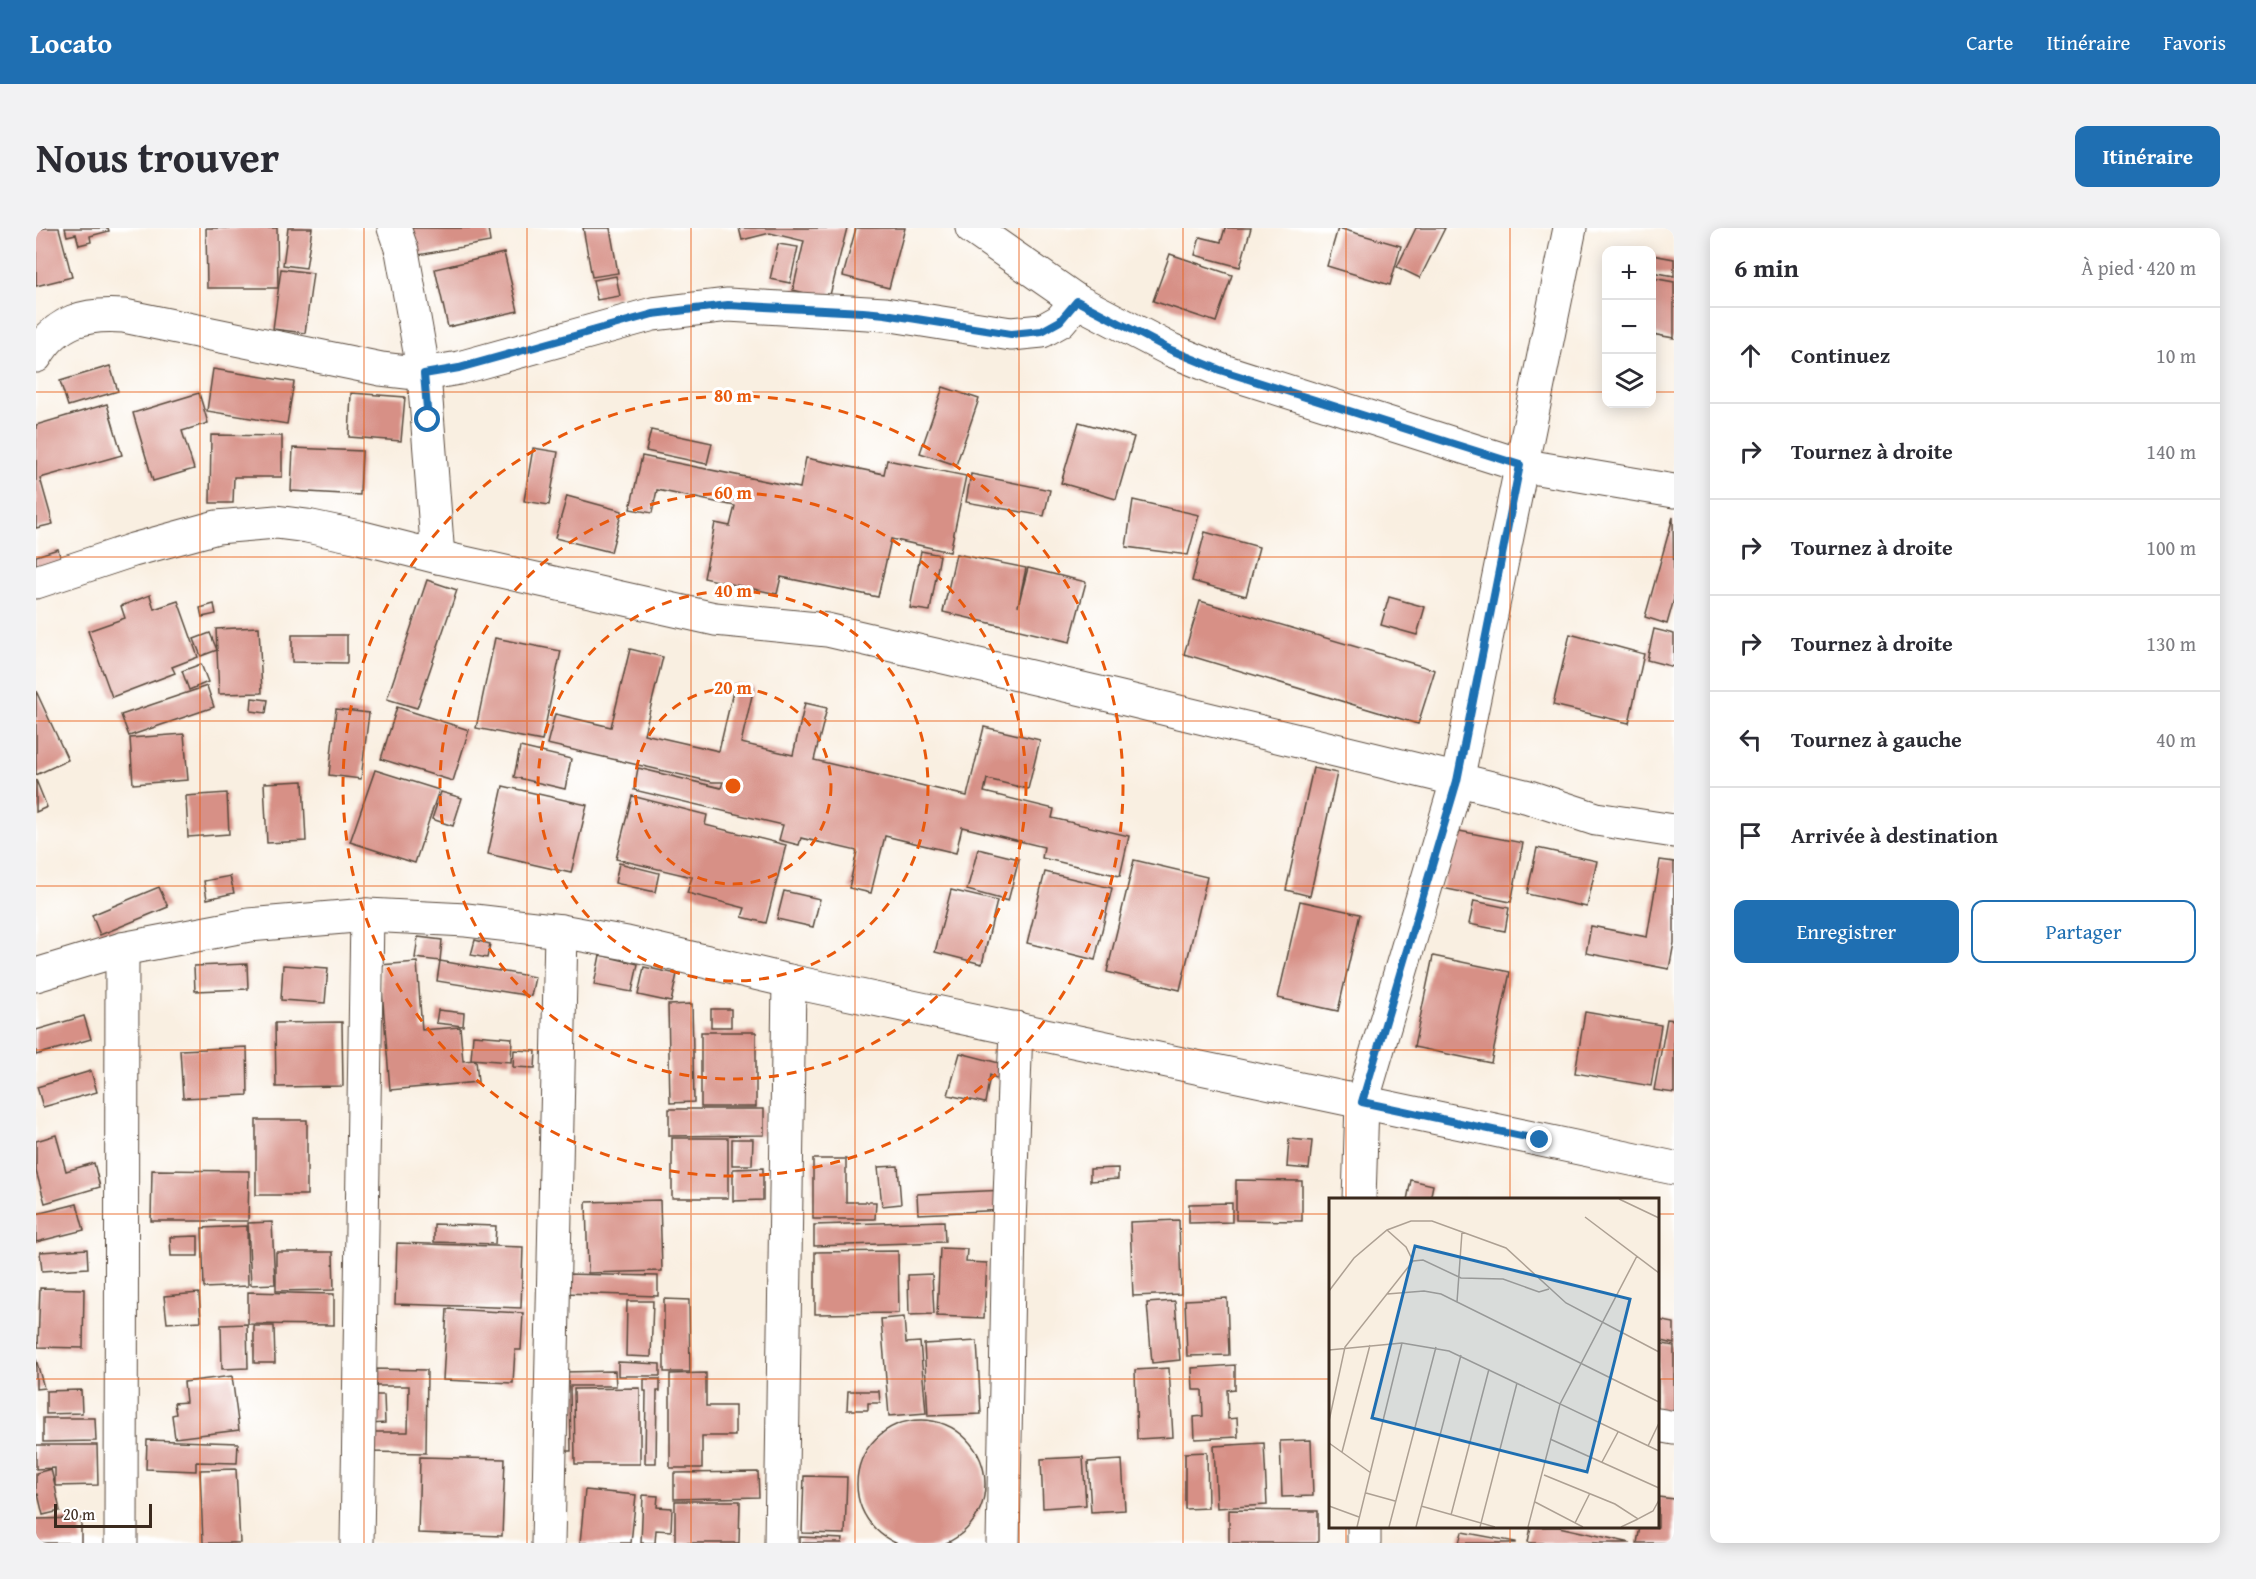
<!DOCTYPE html>
<html lang="fr">
<meta charset="utf-8">
<style>
body{margin:0;font-family:"Gentium Book Plus",serif;background:#f2f2f3;color:#2b2b33}
.controls{position:absolute;right:18px;top:18px;display:grid;overflow:hidden;border-radius:12px;box-shadow:0 3px 15px #0003}
.controls button{width:54px;height:54px;display:grid;place-items:center;padding:0;border:0;border-bottom:2px solid #e1e1e2;background:#fff;color:#2b2b33;font:30px sans-serif}
.scale{position:absolute;left:18px;bottom:15px;width:98px;box-sizing:border-box;padding-left:6px;border:3px solid #3b2a1e;border-top:0;font-size:16px;line-height:21px;white-space:nowrap;color:#3b2a1e;-webkit-text-stroke:4px #fff;paint-order:stroke}
.stop{position:absolute;width:18px;height:18px;margin:-14px;border:4px solid #1f6fb2;border-radius:50%;background:#fff}
.stop.end{background:#1f6fb2;border-color:#fff;box-shadow:0 2px 6px #0008}
.list{margin:0;padding:0;list-style:none}
h2{display:flex;justify-content:space-between;align-items:center;height:78px;margin:0;padding:0 24px;font-size:26px}
h2 small{font-size:20px;font-weight:400;color:#7c7c81}
.list li{display:grid;grid-template-columns:39px 1fr auto;gap:18px;align-items:center;box-sizing:border-box;height:96px;padding:0 24px;border-top:2px solid #e1e1e2}
.list b{display:block;font-size:22px;white-space:nowrap}
.list em{font-size:20px;font-style:normal;color:#7c7c81}
.actions{display:flex;gap:12px;padding:18px 24px}
.actions a{flex:1;padding:14px 0;border:2px solid #1f6fb2;border-radius:12px;text-align:center;font-size:21px;color:#1f6fb2}
.actions .main{background:#1f6fb2;color:#fff}
.icon{flex:none;width:33px;height:33px;fill:none;stroke:currentColor;stroke-width:2;stroke-linecap:round;stroke-linejoin:round}
.map{position:relative;flex:none;width:1638px;height:1315px;overflow:hidden;border-radius:12px}
header{display:flex;align-items:center;gap:36px;box-sizing:border-box;height:84px;padding:0 30px;background:#1f6fb2;color:#fff}
header strong{font-size:28px}
nav{display:flex;gap:33px;margin-inline-start:auto;font-size:21px}
.intro{display:flex;align-items:center;justify-content:space-between;box-sizing:border-box;height:144px;padding:0 36px}
h1{margin:0;font-size:42px}
.button{padding:15px 27px;border-radius:12px;background:#1f6fb2;color:#fff;font-size:21px;font-weight:700}
main{display:flex;gap:36px;padding:0 36px}
aside{flex:1;background:#fff;border-radius:12px;box-shadow:0 3px 15px #0003}
.map>svg:first-child{display:block}
.building{fill:#d79086}
.lines{fill:none;stroke-linecap:round;stroke-linejoin:round}
.minor-casing{stroke:#58483b;stroke-width:35}
.minor{stroke:#fff;stroke-width:33}
.route{stroke:#1f6fb2;stroke-width:8}
.grid{fill:none;stroke:#e8590c;stroke-width:1.5;stroke-opacity:0.55}
.ring{fill:none;stroke:#e8590c;stroke-width:3;stroke-dasharray:10 8}
.inset-road{fill:none;stroke:#ada093;stroke-width:1.5}
.view{fill:#1f6fb2;fill-opacity:0.15;stroke:#1f6fb2;stroke-width:3}
.inset-edge{fill:none;stroke:#3b2a1e;stroke-width:3}
.centre{fill:#e8590c;stroke:#fff;stroke-width:3}
.ring-label{font-size:18px;text-anchor:middle;font-weight:bold;fill:#e8590c;stroke:#fff;stroke-width:6;stroke-linejoin:round;paint-order:stroke}
</style>
<header>
<strong>Locato</strong>
<nav><a>Carte</a><a>Itinéraire</a><a>Favoris</a></nav>
</header>
<div class="intro"><h1>Nous trouver</h1><a class="button">Itinéraire</a></div>
<main>
<div class="map">
<svg width="1638" height="1315" viewBox="0 0 1638 1315">
<rect width="100%" height="100%" fill="#fff"/>
<filter id="ink" filterUnits="userSpaceOnUse"><feTurbulence type="fractalNoise" baseFrequency=".0167" numOctaves="2"/><feDisplacementMap in="SourceGraphic" scale="12" xChannelSelector="R" yChannelSelector="G"/><feConvolveMatrix kernelMatrix="1 2 1 2 8 2 1 2 1" color-interpolation-filters="sRGB"/></filter>
<filter id="wash" filterUnits="userSpaceOnUse"><feTurbulence type="fractalNoise" baseFrequency=".008" numOctaves="4" result="noise"/><feDisplacementMap in="SourceGraphic" scale="24" xChannelSelector="R" yChannelSelector="G"/><feGaussianBlur stdDeviation="1.35" result="paint"/><feColorMatrix in="noise" values="0 0 0 0 0 0 0 0 0 0 0 0 0 0 0 0 0 1.4 0 .05"/><feComposite in="paint" operator="in"/></filter>
<g filter="url(#wash)">
<rect width="100%" height="100%" fill="#f9efe1"/>
<g id="blocks">
<g class="building">
<path d="M9,0h14l13,49 -36,9v-56z"/>
<path d="M29,0h43l1,3 -19,5 1,6 -12,3 -3,-11 -9,2z"/>
<path d="M170,0h71l1,60h-71z"/>
<path d="M252,0h24l-6,40 -23,-3z"/>
<path d="M372,0h80l2,14 -77,14z"/>
<path d="M547,0h27l8,45 -26,4z"/>
<path d="M703,0h108l-18,71 -36,-9 11,-49 -34,-8 -28,7z"/>
<path d="M820,0h49l-16,60 -46,-12z"/>
<path d="M1189,0h26l-11,39 -45,-12 5,-18 21,5z"/>
<path d="M1302,0l63,18 -11,39 -63,-19z"/>
<path d="M1380,0h29l-25,50 -23,-11z"/>
<path d="M742,16l20,3 -8,36 -20,-4z"/>
<path d="M468,25l14,58 -70,16 -13,-58z"/>
<path d="M1134,26l62,21 -16,47 -63,-21z"/>
<path d="M1616,27l22,4v17l-22,-4z"/>
<path d="M245,41l32,4 -8,60 -32,-4z"/>
<path d="M580,48l4,20 -23,4 -4,-20z"/>
<path d="M1616,50l22,4v56l-22,-4z"/>
<path d="M74,138l8,25 -50,15 -8,-25z"/>
<path d="M177,141l81,13 -7,42 -80,-13z"/>
<path d="M907,159l36,12 -23,66 -36,-12z"/>
<path d="M163,165l9,30 -26,8 12,38 -41,12 -20,-68z"/>
<path d="M315,165l54,4 -4,44 -52,-4z"/>
<path d="M71,176l15,51 -82,23 13,46 -17,4v-103z"/>
<path d="M1043,194l55,15 -18,62 -55,-16z"/>
<path d="M615,202l61,13 -5,21 -61,-13z"/>
<path d="M175,207l71,1v41h-48l-1,26h-23z"/>
<path d="M257,220l69,3 -2,44 -69,-4z"/>
<path d="M497,220l25,4 -9,53 -25,-4z"/>
<path d="M606,228l158,32 6,-30 78,16 3,-14 79,16 -16,76 -59,-13 -13,58 -97,-20 -4,17 -73,-16 11,-55 15,3 5,-20 -78,-16 -5,23 -22,-4z"/>
<path d="M935,246l79,16 -6,26 -78,-14z"/>
<path d="M531,268l55,15 -11,41 -56,-14z"/>
<path d="M1097,272l66,15 -11,40 -62,-8z"/>
<path d="M1637,289l1,82 -7,25 -22,-7z"/>
<path d="M1169,304l54,15 -13,49 -54,-15z"/>
<path d="M22,321l5,18 -27,-1v-10z"/>
<path d="M885,323l19,4 -10,56 -20,-3z"/>
<path d="M920,326l70,14 -8,38 10,-38 58,14 -16,60 -127,-30z"/>
<path d="M391,352l30,10 -40,118 -30,-9z"/>
<path d="M114,367l4,14 24,-8 20,56 -26,10 3,6 -63,24 -24,-66 37,-13 -4,-12z"/>
<path d="M1353,369l36,10 -8,28 -36,-10z"/>
<path d="M1164,373l235,69 -17,54 -234,-70z"/>
<path d="M178,376l2,10 -14,3 -2,-9z"/>
<path d="M223,399l3,66 -43,1 -3,-65z"/>
<path d="M1618,401l20,5v33l-27,-7z"/>
<path d="M174,405l7,17 -16,6 -7,-17z"/>
<path d="M1534,406l74,20 -15,69 -76,-18z"/>
<path d="M256,407h55v28l-55,-1z"/>
<path d="M459,410l66,13 -19,90 -66,-13z"/>
<path d="M594,421l33,8 -19,77 75,17 16,-68 19,4 -13,56 52,12 12,-52 22,5 -13,52 153,36 17,-69 56,13 -12,49 -41,-10 -3,13 70,17 -2,9 77,18 -9,40 -78,-18 2,-11 -82,-20 -6,26 -71,-17 -14,57 -22,-5 8,-37 -56,-13 -2,7 -20,-5 4,-15 -149,-35 4,-22 83,20 2,-6h-11l-165,-38 8,-30 56,13z"/>
<path d="M165,436l7,18 -19,8 -7,-19z"/>
<path d="M171,458l7,21 -85,29 -8,-21z"/>
<path d="M0,463l32,69 -32,15z"/>
<path d="M216,470l16,2 -2,13 -15,-2z"/>
<path d="M361,479l72,23 -16,51 -72,-22z"/>
<path d="M300,481l33,4 -8,66 -32,-4z"/>
<path d="M148,506l4,46 -55,4 -3,-46z"/>
<path d="M484,519l51,12 -6,30 -51,-12z"/>
<path d="M1277,540l24,5 -27,123 -24,-6z"/>
<path d="M339,542l64,20 -24,73 -65,-21z"/>
<path d="M0,552l11,27 -11,5z"/>
<path d="M267,553l3,60 -39,2 -3,-60z"/>
<path d="M467,558l84,19 -16,68 -83,-19z"/>
<path d="M405,564l21,6 -9,28 -21,-7z"/>
<path d="M191,565l2,41 -41,3 -2,-41z"/>
<path d="M596,568l75,19 -2,10 81,20 -20,78 -24,-6 3,-9 -58,-15 5,-16 -76,-18z"/>
<path d="M1418,602l69,13 -12,59 -69,-14z"/>
<path d="M1501,620l60,13 -10,46 -60,-13z"/>
<path d="M942,621l41,10 -11,42 -41,-11z"/>
<path d="M1098,632l73,17 -27,113 -73,-18z"/>
<path d="M1624,632l14,2v81l-5,26 -83,-16 5,-27 56,11z"/>
<path d="M583,635l40,10 -4,19 -40,-9z"/>
<path d="M1009,644l67,16 -17,72 -68,-17z"/>
<path d="M194,648l4,17 -27,6 -3,-18z"/>
<path d="M123,659l9,20 -68,28 -8,-20z"/>
<path d="M915,662l46,11 -15,63 -47,-12z"/>
<path d="M748,663l36,8 -7,28 -36,-8z"/>
<path d="M1264,673l60,13 -22,97 -60,-13z"/>
<path d="M1438,673l35,7 -4,23 -36,-7z"/>
<path d="M382,709l24,3 -2,21 -25,-3z"/>
<path d="M439,712l15,4 -3,14 -16,-3z"/>
<path d="M564,727l38,9 -6,28 -38,-7z"/>
<path d="M1397,728l77,16 -19,91 -77,-16z"/>
<path d="M404,733l95,16 -4,19 -94,-15z"/>
<path d="M381,734l5,68 38,-3 3,34 13,-1 2,22 -88,8 -10,-125z"/>
<path d="M211,736l1,25 -53,2 -1,-25z"/>
<path d="M247,737l45,3 -3,35 -44,-3z"/>
<path d="M608,739l33,7 -6,28 -33,-7z"/>
<path d="M656,776l2,98 -24,1 -2,-98z"/>
<rect x="675" y="781" width="20" height="18"/>
<path d="M402,782l26,3 -1,13 -27,-3z"/>
<path d="M1549,784l76,13 -10,61 -76,-13z"/>
<path d="M48,788l7,23 -55,16v-25z"/>
<path d="M1631,791l7,1v73l-20,-3z"/>
<path d="M306,794l1,64 -67,1 -1,-64z"/>
<rect x="665" y="804" width="55" height="75"/>
<path d="M437,807l39,3 -1,24 -40,-3z"/>
<path d="M211,819l1,48 -65,3 -3,-48z"/>
<path d="M478,822l22,1 -1,17 -22,-1z"/>
<path d="M924,825l43,11 -3,16 -10,-5 -5,28 -37,-8z"/>
<path d="M55,843l6,21 -54,15 -6,-20z"/>
<path d="M633,881h95v26l-95,1z"/>
<rect x="220" y="892" width="51" height="75"/>
<path d="M20,907l10,36 28,-8 6,24 -55,16 -9,-32v-30z"/>
<rect x="636" y="910" width="56" height="60"/>
<path d="M696,911h21l-1,26h-20z"/>
<path d="M1253,911l23,2 -3,28 -22,-2z"/>
<path d="M777,931h33v43h30l-1,17h-62z"/>
<path d="M862,938l3,38 -19,2 -4,-39z"/>
<path d="M727,940v32l-30,1v-32z"/>
<path d="M1082,940v11l-28,2v-12z"/>
<path d="M116,942l97,1 -1,50h-97z"/>
<path d="M1200,952l66,1v40l-66,-1z"/>
<path d="M1375,952l22,5 -3,15h-23z"/>
<path d="M970,962l1,20 -89,4 -1,-20z"/>
<path d="M624,972l2,71 -74,2 -2,-71z"/>
<path d="M1196,975v19l-43,1v-19z"/>
<path d="M41,976l7,26 -48,12v-28z"/>
<path d="M1143,992l2,74 -48,2 -3,-74z"/>
<path d="M908,993l1,21 -131,4v-21z"/>
<path d="M236,994l3,62 -24,1 -3,-62z"/>
<path d="M398,996l62,2 -1,18 -61,-2z"/>
<path d="M211,998l1,60 -44,2 -2,-60z"/>
<path d="M162,1008v20h-27l-1,-19z"/>
<path d="M361,1015l126,4 -2,61 -126,-4z"/>
<path d="M904,1020l27,1 -1,13 21,1 -3,55 -47,-2z"/>
<path d="M51,1021l1,19 -46,3 -2,-19z"/>
<path d="M862,1023l1,62 -84,1v-62z"/>
<path d="M240,1024h57l1,38 -58,1z"/>
<path d="M528,1046l94,2v20l-95,-3z"/>
<path d="M896,1046l2,40 -25,1 -1,-40z"/>
<path d="M4,1060l44,1 -1,59 -45,-1z"/>
<path d="M212,1064l86,2v31l-86,-1z"/>
<path d="M163,1065l2,28 -34,2 -3,-27z"/>
<path d="M1191,1070l2,57 -42,1 -2,-56z"/>
<path d="M628,1071l25,1 1,72h-26z"/>
<path d="M591,1073h26l-2,56 -25,-1z"/>
<path d="M1139,1073l5,59 -28,3 -5,-60z"/>
<path d="M411,1081l76,4 -2,37h-6l-2,33 -70,-3z"/>
<path d="M868,1089l2,26 14,-1 6,71 -37,3 -8,-97z"/>
<path d="M1622,1092l16,3v21l-16,-4z"/>
<path d="M211,1096l1,44 -26,1 -1,-44z"/>
<path d="M218,1098h20l1,37h-21z"/>
<path d="M941,1113l4,73 -53,2 -4,-72z"/>
<path d="M1622,1115l16,3v66l-16,-3z"/>
<path d="M0,1131l8,29 -8,1z"/>
<path d="M582,1134l42,2v12h-42z"/>
<path d="M1199,1137v24l-8,1 1,29 9,-1 1,19 -43,2 -1,-22 9,-1 -1,-26h-9l-1,-22z"/>
<path d="M1133,1140l4,69 -36,2 -2,-69z"/>
<path d="M335,1141l56,1 -1,83 -57,-1v-20h39l1,-46h-39z"/>
<path d="M579,1143l1,15h-46l1,65h-9v-79z"/>
<path d="M670,1145v33h29v30h-33v32h-32v-94z"/>
<path d="M196,1148l7,54 -64,8 -3,-23 4,-1 -2,-11 12,-1 -2,-20z"/>
<path d="M608,1151h16v12h-3l-1,72h-11l1,-72h-2z"/>
<path d="M604,1160v76h-65l-1,-75z"/>
<path d="M45,1162l1,23 -36,1v-23z"/>
<path d="M812,1163h31l1,12h-12v7h-21z"/>
<path d="M333,1167h15l1,28 -16,1z"/>
<path d="M7,1190h52l1,23 -53,1z"/>
<circle cx="885" cy="1256" r="64"/>
<path d="M111,1212l91,3 -1,20 -41,-1v9l-50,-2z"/>
<path d="M1275,1212l2,56 -31,1 -2,-56z"/>
<path d="M1228,1215l3,62 -50,3 -3,-62z"/>
<path d="M0,1217h61l1,40 -43,1 5,25 -17,4 -5,-21 -2,1v-22l15,-4 4,17v-18l-19,1z"/>
<path d="M1171,1224l1,56 -23,1v-56z"/>
<path d="M384,1229l85,2 -3,77 -84,-3z"/>
<path d="M1047,1229l3,48 -43,3 -2,-49z"/>
<path d="M1086,1232l3,50 -34,2 -3,-50z"/>
<path d="M200,1241l4,74h-37l-3,-73z"/>
<path d="M722,1244l1,25 -85,2v-26z"/>
<path d="M768,1248l43,1 -2,57 -43,-1z"/>
<path d="M549,1262l51,5 -5,48h-51z"/>
<path d="M607,1267l15,1 -1,11 15,1 -1,23 -15,-1 -1,13h-14z"/>
<path d="M1622,1269l16,2v44h-37l3,-16h18z"/>
<path d="M639,1273h65l-1,42h-64z"/>
<path d="M1193,1282l89,1v32h-89z"/>
<path d="M45,1290v25h-45v-24z"/>
<path d="M1495,1299h28l72,16h-99l-4,-1z"/>
<path d="M1426,1304l54,10v1h-57z"/>
<path d="M764,1309l43,2 -1,4h-42z"/>
</g>
</g>
</g>
<g filter="url(#ink)">
<use href="#blocks" fill-opacity="0" stroke="#58483b" stroke-width="1.5"/>
<g class="lines">
<g class="minor-casing">
<g id="minor">
<path d="M358,0l8,23 22,123 14,183"/>
<path d="M936,0l105,73 94,49 49,20 300,95 154,26"/>
<path d="M0,128c21,-36 50,-43 88,-40l257,53 43,5 35,-6 194,-54 75,-9 157,9 126,20 31,-3 18,-10 17,-20"/>
<path d="M0,354l97,-32 84,-23 59,-5 31,4 52,11 79,20 277,62 112,11 290,67 412,100 67,22 78,12"/>
<path d="M0,747l86,-26 127,-24 118,-10 99,5 95,11 66,12 162,38 885,187"/>
<path d="M1323,972l3,-98 95,-321 113,-553"/>
<path d="M1622,1197l16,3"/>
<path d="M1328,1298v17"/>
<path d="M85,1315l1,-594"/>
<path d="M321,1315l10,-628"/>
<path d="M512,1315l13,-612"/>
<path d="M745,1315l8,-562"/>
<path d="M967,1315l6,-317 7,-198"/>
</g>
</g>
<use href="#minor" class="minor"/>
</g>
</g>
<g class="lines" filter="url(#ink)">
<path class="route" d="M392,192l-4,-46 35,-6 194,-54 75,-9 135,7 22,2 126,20 31,-3 18,-10 17,-20 94,49 49,20 300,95 -63,316 -95,321 178,38"/>
</g>
<path class="grid" d="M164,0v1315M328,0v1315M491,0v1315M655,0v1315M819,0v1315M983,0v1315M1147,0v1315M1310,0v972M1474,0v972M0,164h1570M1616,164h22M0,329h1638M0,493h1638M0,658h1638M0,822h1638M0,986h1294M1622,986h16M0,1151h1294M1622,1151h16M1310,1298v17M1474,1298v17"/>
<g class="ring">
<circle cx="697" cy="558" r="98"/>
<circle cx="697" cy="558" r="195"/>
<circle cx="697" cy="558" r="293"/>
<circle cx="697" cy="558" r="390"/>
</g>
<g transform="translate(1293 970)">
<rect width="330" height="330" fill="#f9efe1"/>
<path class="inset-road" d="M290,1l40,19M256,19l74,56M58,32l19,17 7,14M0,93l25,-33 33,-28 24,-9h21l74,27 60,55 93,49M58,96l37,-3 17,3 218,108M128,104l5,-70M0,152l73,-7 47,8 210,100M0,223l16,-74 68,-86 10,-1 38,18 42,1 36,13 10,-3M221,241l109,49M0,245l42,30M319,248l11,-23M13,254l28,-107M273,264l16,-30M215,277l71,29 23,15 15,-8 6,-11M37,295l29,8M206,304l48,25M0,308l30,11M92,308l74,21M122,317l38,-146M246,325l15,-30M28,329l45,-184M60,329l47,-180M87,329l45,-172M151,329l37,-144M199,329l32,-123 77,-148M292,329l17,-8"/>
<path class="view" d="M86,48l215,53 -43,173 -215,-54z"/>
<rect width="330" height="330" class="inset-edge"/>
</g>
<circle cx="697" cy="558" r="9" class="centre"/>
<g class="ring-label">
<text x="697" y="174">80 m</text>
<text x="697" y="271">60 m</text>
<text x="697" y="369">40 m</text>
<text x="697" y="466">20 m</text>
</g>
</svg>
<div class="controls">
<button>+</button>
<button>−</button>
<button><svg class="icon" aria-label="layers" viewBox="0 0 24 24"><path d="M12 4l9 5-9 5-9-5zM3 14l9 5 9-5"/></svg></button>
</div>
<div class="scale">20 m</div>
<div class="stop" style="left:392px;top:192px"></div>
<div class="stop end" style="left:1504px;top:912px"></div>
</div>
<aside>
<h2>6 min<small>À pied · 420 m</small></h2>
<ul class="list">
<li><svg class="icon" aria-label="ahead" viewBox="0 0 24 24"><path d="M12 20V5M6 11l6-6 6 6"/></svg><div><b>Continuez</b></div><em>10 m</em></li>
<li><svg class="icon" aria-label="right" viewBox="0 0 24 24"><path d="M7 20v-9h11M14 6l5 5-5 5"/></svg><div><b>Tournez à droite</b></div><em>140 m</em></li>
<li><svg class="icon" aria-label="right" viewBox="0 0 24 24"><path d="M7 20v-9h11M14 6l5 5-5 5"/></svg><div><b>Tournez à droite</b></div><em>100 m</em></li>
<li><svg class="icon" aria-label="right" viewBox="0 0 24 24"><path d="M7 20v-9h11M14 6l5 5-5 5"/></svg><div><b>Tournez à droite</b></div><em>130 m</em></li>
<li><svg class="icon" aria-label="left" viewBox="0 0 24 24"><path d="M17 20v-9H6M10 6l-5 5 5 5"/></svg><div><b>Tournez à gauche</b></div><em>40 m</em></li>
<li><svg class="icon" aria-label="arrive" viewBox="0 0 24 24"><path d="M6 21V4h12l-3 4 3 4H6"/></svg><div><b>Arrivée à destination</b></div></li>
</ul>
<div class="actions"><a class="main">Enregistrer</a><a>Partager</a></div>
</aside>
</main>
